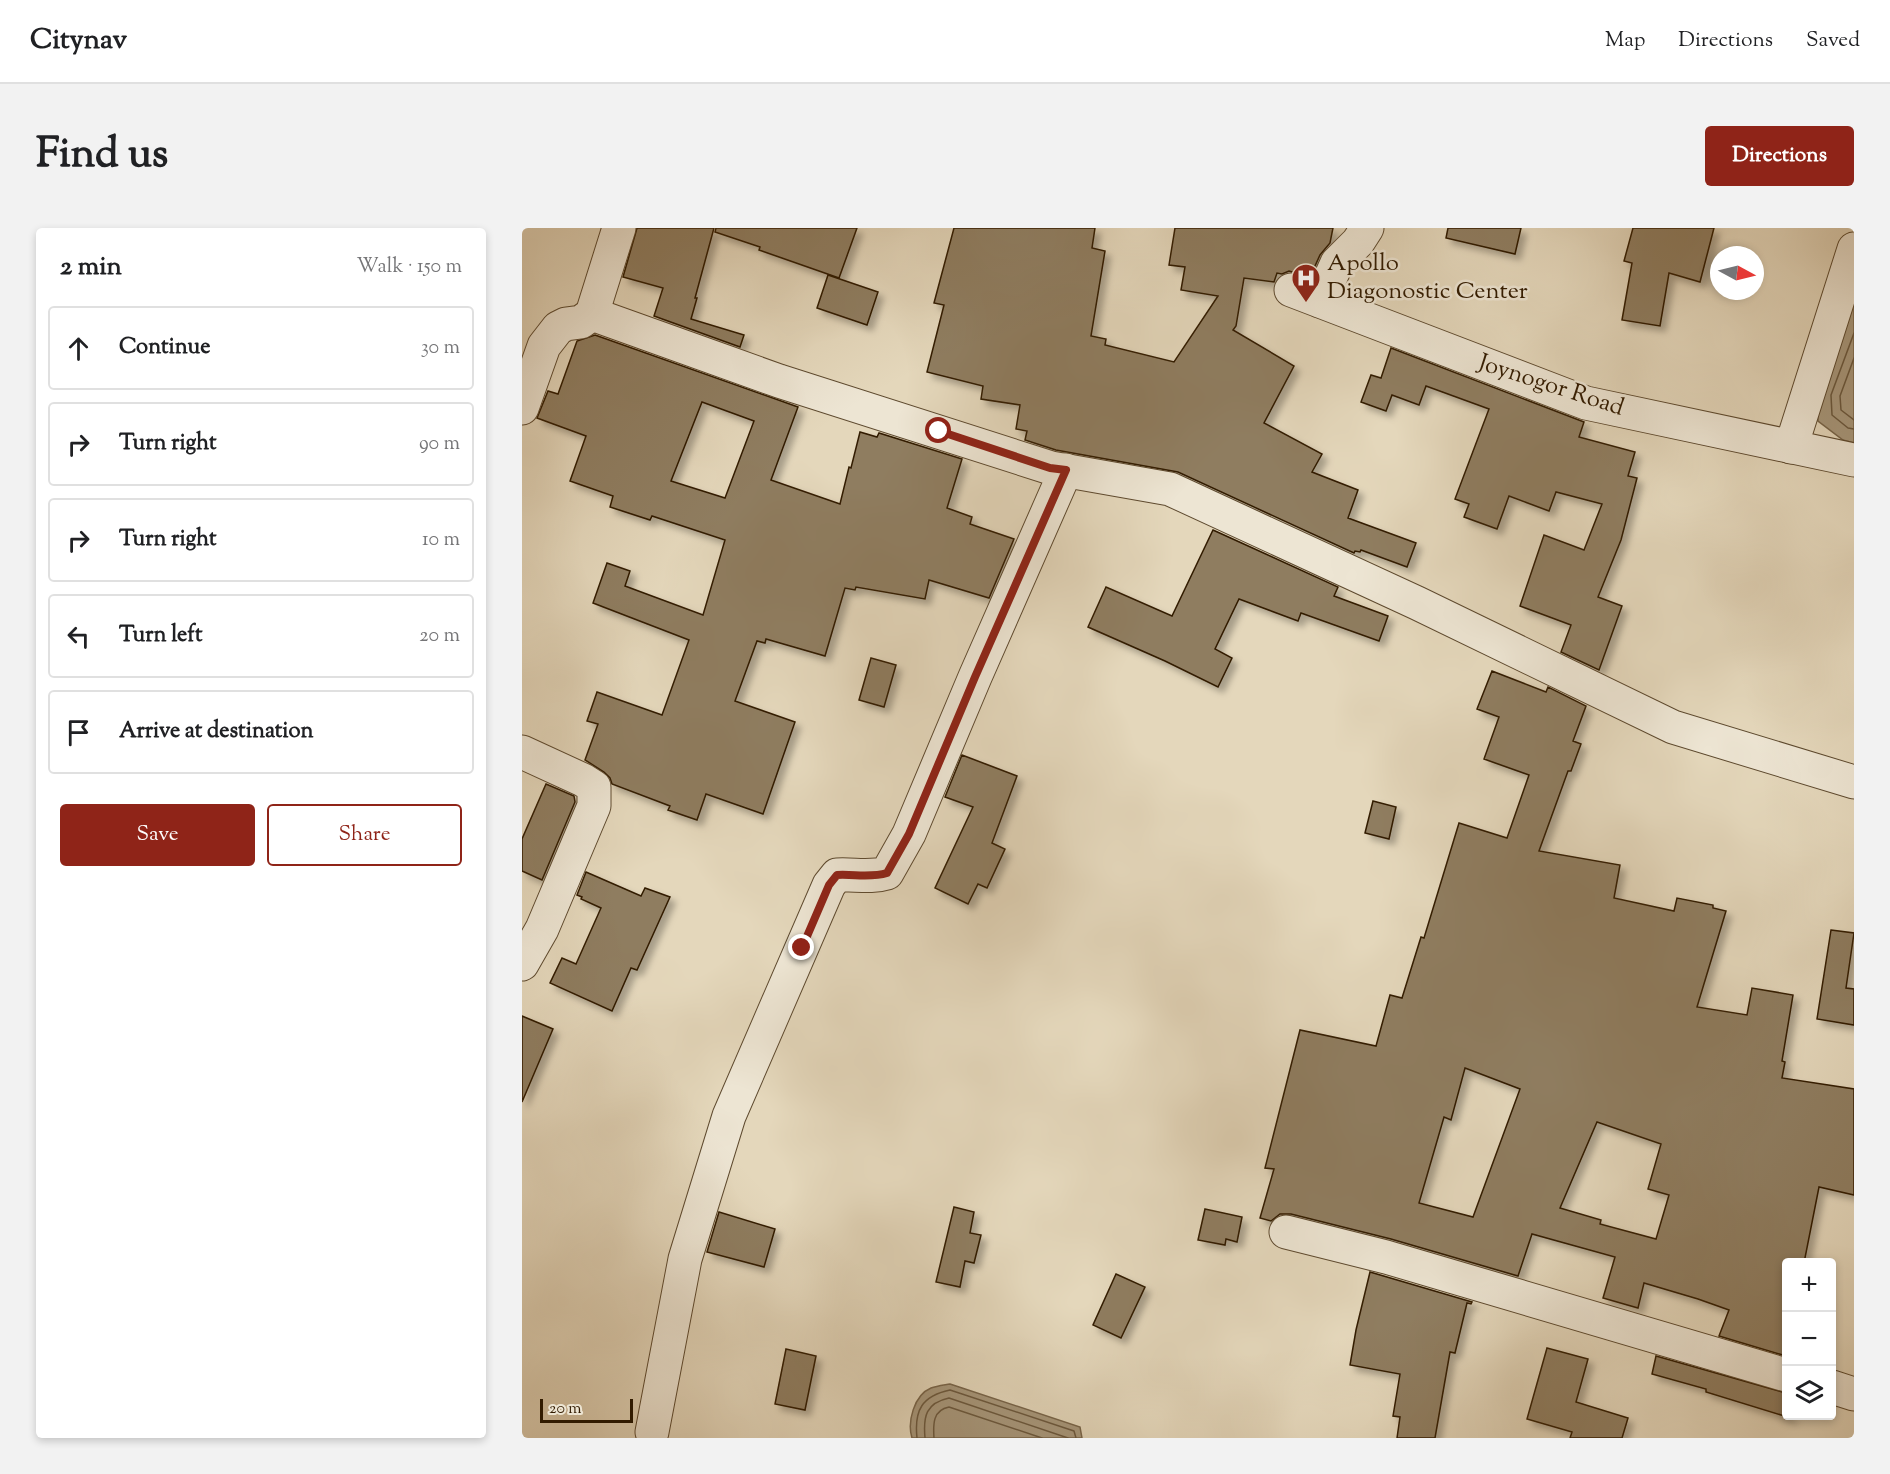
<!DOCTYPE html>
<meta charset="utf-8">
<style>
body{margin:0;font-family:"Sorts Mill Goudy",serif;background:#f2f2f2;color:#202124}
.controls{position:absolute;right:18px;bottom:18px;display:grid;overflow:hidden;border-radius:6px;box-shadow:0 3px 9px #0003}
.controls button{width:54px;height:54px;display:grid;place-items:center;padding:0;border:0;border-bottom:2px solid #e0e0e0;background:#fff;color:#202124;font:30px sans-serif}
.compass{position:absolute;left:1188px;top:18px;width:54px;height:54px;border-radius:50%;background:#fff;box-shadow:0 3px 9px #0003;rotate:97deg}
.scale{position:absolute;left:18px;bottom:15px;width:93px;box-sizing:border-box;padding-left:6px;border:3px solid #321b00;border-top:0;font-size:16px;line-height:21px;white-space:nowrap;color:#321b00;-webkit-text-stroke:4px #ede5d3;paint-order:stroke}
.stop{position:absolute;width:18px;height:18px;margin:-14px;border:4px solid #8f2418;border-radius:50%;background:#fff}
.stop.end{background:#8f2418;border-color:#fff;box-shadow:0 2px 6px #0008}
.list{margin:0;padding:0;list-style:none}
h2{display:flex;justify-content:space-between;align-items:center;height:78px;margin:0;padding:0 24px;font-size:26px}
h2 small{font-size:20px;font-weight:400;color:#757577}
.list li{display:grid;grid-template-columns:39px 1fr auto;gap:18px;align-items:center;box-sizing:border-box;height:84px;margin:0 12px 12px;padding:0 12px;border:2px solid #e0e0e0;border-radius:6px}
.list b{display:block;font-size:22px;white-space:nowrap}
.list em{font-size:20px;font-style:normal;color:#757577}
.actions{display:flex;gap:12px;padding:18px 24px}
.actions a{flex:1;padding:14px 0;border:2px solid #8f2418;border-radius:6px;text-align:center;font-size:21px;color:#8f2418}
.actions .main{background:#8f2418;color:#fff}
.icon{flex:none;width:33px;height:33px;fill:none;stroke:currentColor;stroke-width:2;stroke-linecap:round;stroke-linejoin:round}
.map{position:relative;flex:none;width:1332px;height:1210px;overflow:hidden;border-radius:6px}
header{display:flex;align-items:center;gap:36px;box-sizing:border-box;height:84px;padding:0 30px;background:#fff;border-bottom:2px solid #e0e0e0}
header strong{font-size:28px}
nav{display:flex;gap:33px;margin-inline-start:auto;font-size:21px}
.intro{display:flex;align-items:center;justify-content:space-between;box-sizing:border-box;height:144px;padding:0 36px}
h1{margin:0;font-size:42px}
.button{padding:15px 27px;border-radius:6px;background:#8f2418;color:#fff;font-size:21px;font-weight:700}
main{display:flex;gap:36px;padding:0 36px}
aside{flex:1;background:#fff;border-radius:6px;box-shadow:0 3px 9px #0003}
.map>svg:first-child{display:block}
.water{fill:#a7977b;stroke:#78654a;stroke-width:1.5}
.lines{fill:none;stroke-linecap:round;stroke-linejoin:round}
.shore{stroke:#6c593e;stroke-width:1.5}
.building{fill:#8f7d61;stroke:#321b00;stroke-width:1.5;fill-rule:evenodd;filter:url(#shadow)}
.minor-casing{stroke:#5e4a2f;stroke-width:35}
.minor{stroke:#ede5d3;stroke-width:33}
.route{stroke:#8f2418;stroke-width:8}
.labels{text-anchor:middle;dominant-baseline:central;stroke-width:5;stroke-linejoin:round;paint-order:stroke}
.poi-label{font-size:24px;fill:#321b00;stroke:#ede5d3;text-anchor:start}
.street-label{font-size:24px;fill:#321b00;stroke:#ede5d3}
</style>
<header>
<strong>Citynav</strong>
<nav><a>Map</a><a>Directions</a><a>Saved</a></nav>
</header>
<div class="intro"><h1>Find us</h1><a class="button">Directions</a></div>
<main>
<aside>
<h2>2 min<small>Walk · 150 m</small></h2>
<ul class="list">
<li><svg class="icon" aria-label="ahead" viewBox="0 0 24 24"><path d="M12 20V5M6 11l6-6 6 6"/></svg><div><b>Continue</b></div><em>30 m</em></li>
<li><svg class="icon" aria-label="right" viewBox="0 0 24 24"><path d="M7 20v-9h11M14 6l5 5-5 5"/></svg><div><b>Turn right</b></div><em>90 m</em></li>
<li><svg class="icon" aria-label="right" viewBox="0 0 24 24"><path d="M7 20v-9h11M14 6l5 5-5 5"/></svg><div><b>Turn right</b></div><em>10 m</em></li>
<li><svg class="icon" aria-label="left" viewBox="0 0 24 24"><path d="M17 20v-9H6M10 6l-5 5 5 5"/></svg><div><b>Turn left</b></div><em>20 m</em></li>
<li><svg class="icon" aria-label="arrive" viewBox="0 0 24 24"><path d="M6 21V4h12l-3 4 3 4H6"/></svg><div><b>Arrive at destination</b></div></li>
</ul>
<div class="actions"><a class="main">Save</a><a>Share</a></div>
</aside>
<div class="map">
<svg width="1332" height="1210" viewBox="0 0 1332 1210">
<defs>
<filter id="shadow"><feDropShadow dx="5.5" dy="5.5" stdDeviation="3" flood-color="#0004"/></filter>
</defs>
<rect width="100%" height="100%" fill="#e4d7bb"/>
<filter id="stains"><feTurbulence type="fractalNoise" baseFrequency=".00333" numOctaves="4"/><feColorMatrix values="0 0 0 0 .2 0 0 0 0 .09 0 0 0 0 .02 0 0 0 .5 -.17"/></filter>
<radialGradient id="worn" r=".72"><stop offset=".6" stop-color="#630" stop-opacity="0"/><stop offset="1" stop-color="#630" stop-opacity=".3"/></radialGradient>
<g class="water">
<path d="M1332,67v148l-11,-3 -25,-19 -1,-28z"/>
<path d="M428,1156l130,43 2,11h-170c-5,-16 2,-43 19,-50 6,-2 14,-3 19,-4z"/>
</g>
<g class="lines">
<g class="shore">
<path d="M1332,105l-23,62 1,20 16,13 6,1"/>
<path d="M1332,130l-14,38 1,14 13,10"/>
<path d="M395,1210c-3,-28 5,-42 33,-48l124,41 2,7"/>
<path d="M403,1210c-2,-22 1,-35 24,-40l119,40"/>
<path d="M412,1210c-1,-14 -1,-28 15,-31l93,31"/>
</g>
</g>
<g class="building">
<path d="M115,0h77l-19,70h2l-6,21 53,16 -4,12 -86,-31 9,-28 -40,-11z"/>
<path d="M194,0h141l-18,50 -80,-28 1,-3 -45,-15z"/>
<path d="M432,0h141l-3,20 13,3 -14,85 15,3 -1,6 69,17 44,-66 -37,-6 4,-23 -16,-2 6,-37h158l-3,15 -10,12 -10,22 -21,-6 -7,3 -5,-1 -3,9 -30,-4 -8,48 -3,4 61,36 -30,57 58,31 -10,18 46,18 -10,28 68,25 -9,24 -46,-17 -1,2 -5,-1 -1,2 -176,-81 -122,-22 -31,-10 2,-9 -11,-2 4,-24 -39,-6 2,-13 -56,-14 17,-67 -10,-2z"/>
<path d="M926,0h73l-6,26 -69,-16z"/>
<path d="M1111,0h81l-14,54 -31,-9 -9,53 -38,-6 10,-57 -8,-2z"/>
<path d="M306,47l50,17 -11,33 -50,-17z"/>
<path d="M73,107l203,72 -27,73 69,24 9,-37 2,1 9,-36 17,5 2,-4 83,26 -15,49 25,9 -2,7 44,15 -25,59 -60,-18 -4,19 -69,-12 -1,3 -10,-2 -20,68 -59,-17 -1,4 -8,-2 -22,60 60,21 -32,92 -57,-20 -9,26 -29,-10 2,-4 -58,-22 -2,-6 -6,-6 -19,-12 13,-36 -11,-3 10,-29 65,23 27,-75 -96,-37 14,-40 23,8 -5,15 78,29 22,-75 -73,-24 -2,4 -40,-13 3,-11 -43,-15 16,-45 -49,-18 11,-27 10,3 19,-53zM180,174l52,19 -29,77 -54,-17z"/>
<path d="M869,120l193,74 -5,15 56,15 -7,24 9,2 -16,62 -23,57 24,9 -23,64 -38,-18 10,-27 -51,-19 24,-71 40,15 18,-46 -46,-12 -7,19 -40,-15 -12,33 -33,-12 5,-13 -14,-5 34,-90 -63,-23 -7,19 -27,-10 -6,16 -25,-9 10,-27 10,3z"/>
<path d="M691,302l125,57 -4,9 54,20 -9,25 -78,-28 -3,8 -59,-22 -24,50 17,9 -14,29 -53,-26 -77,-34 18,-40 66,29z"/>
<path d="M349,430l25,7 -12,42 -25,-7z"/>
<path d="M970,443l54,21 2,-5 38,19 -13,35 8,3 -10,27h-3l-29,80 81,14 -6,33 60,13 3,-13 36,7v3l13,3 -29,96 50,8 5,-27 41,7 -11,66 3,1 -3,16 72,11v106l-35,-8 -15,76h-18v93l-67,-20 10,-26 -31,-11 -54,-16 -6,25 -35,-10 12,-41 -83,-23 -14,42 -127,-37 -100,-25h-11l-9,7 -11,-3 14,-49 -9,-1 35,-138 76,16 14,-51 12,3 19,-61 3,1 35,-115 48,15 22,-63 -45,-16 15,-42 -22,-8zM943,840l55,21 -47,128 -54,-14 25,-86 7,3zM1075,894l64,22 -13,45 21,6 -13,44 -56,-15 1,-4 -41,-12z"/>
<path d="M440,527l55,21 -25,67 13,6 -18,39 -9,-4 -10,20 -33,-16 38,-81 -28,-10z"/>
<path d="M24,556l28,12 1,6 -33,78 -20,-9v-32z"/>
<path d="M851,573l23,6 -7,32 -24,-6z"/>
<path d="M64,644l55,24 4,-8 25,9 -33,73 -6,-2 -19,43 -62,-28 12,-25 14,6 25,-56 -20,-9 1,-2 -5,-2z"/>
<path d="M1309,702l23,3 -8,55 8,1v36l-37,-6z"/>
<path d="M0,788l31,13 -31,73z"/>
<path d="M432,979l20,5 -4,21 11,2 -7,28 -9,-2 -5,26 -24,-5z"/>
<path d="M683,981l37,8 -5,25 -11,-3 -1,6 -27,-5z"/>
<path d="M197,984l56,17 -11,38 -57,-15z"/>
<path d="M848,1044l102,30 -1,2 -4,-1 -12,50 -5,-1 -15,86h-38l3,-21 -7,-1 7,-42 -50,-9 6,-35z"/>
<path d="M594,1046l29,13 -24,51 -28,-13z"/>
<path d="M1025,1120l41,11 -12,43 52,16 -6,20h-52l2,-6 -45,-13z"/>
<path d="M264,1121l30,7 -11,54 -30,-6z"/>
<path d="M1134,1128l130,37v23h6l-1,2 -85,-26v-3l-54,-15z"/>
</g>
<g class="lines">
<g class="minor-casing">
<g id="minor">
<path d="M769,62l295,113 268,57"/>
<path d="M798,73l17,-38 21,-21 9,-14"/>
<path d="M70,86l187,67 272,87 119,21 247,114 256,124 181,55"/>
<path d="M0,180l22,-62 14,-18 8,-4 15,-2 11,-8 27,-86"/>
<path d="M1269,219l63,-198"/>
<path d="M0,524l61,28 11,7v19l-52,123 -20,35"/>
<path d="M764,1004l100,25 400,118"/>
<path d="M1310,1159l22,7"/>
<path d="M130,1204l33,-173 44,-143 100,-231 8,-10c17,-1 34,3 50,-2l22,-39 66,-157 91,-207"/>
</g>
</g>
<use href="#minor" class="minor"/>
</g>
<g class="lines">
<path class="route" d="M280,720l27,-63 8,-10c17,-1 34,3 50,-2l22,-39 66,-157 91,-207 -16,-2 -111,-37"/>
</g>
<defs>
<g id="hospital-pin" transform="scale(1.5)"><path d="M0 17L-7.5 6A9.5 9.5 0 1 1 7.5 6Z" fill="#8f2418" stroke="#ede5d3"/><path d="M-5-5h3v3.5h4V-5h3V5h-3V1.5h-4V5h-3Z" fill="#fff"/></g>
</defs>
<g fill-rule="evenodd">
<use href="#hospital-pin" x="784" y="50"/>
</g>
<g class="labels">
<g class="poi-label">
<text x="805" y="36">Apollo<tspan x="805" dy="28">Diagonostic Center</tspan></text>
</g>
<g class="street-label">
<text transform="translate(1029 158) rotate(18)">Joynogor Road</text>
</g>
</g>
<rect width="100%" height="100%" filter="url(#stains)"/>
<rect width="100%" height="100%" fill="url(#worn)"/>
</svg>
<div class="controls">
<button>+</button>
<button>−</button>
<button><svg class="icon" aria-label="layers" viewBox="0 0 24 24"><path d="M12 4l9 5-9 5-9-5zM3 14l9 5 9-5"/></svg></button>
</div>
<svg class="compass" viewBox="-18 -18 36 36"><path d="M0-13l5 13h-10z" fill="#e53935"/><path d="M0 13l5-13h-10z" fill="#757577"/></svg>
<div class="scale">20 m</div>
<div class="stop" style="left:417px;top:203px"></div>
<div class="stop end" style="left:280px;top:720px"></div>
</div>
</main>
